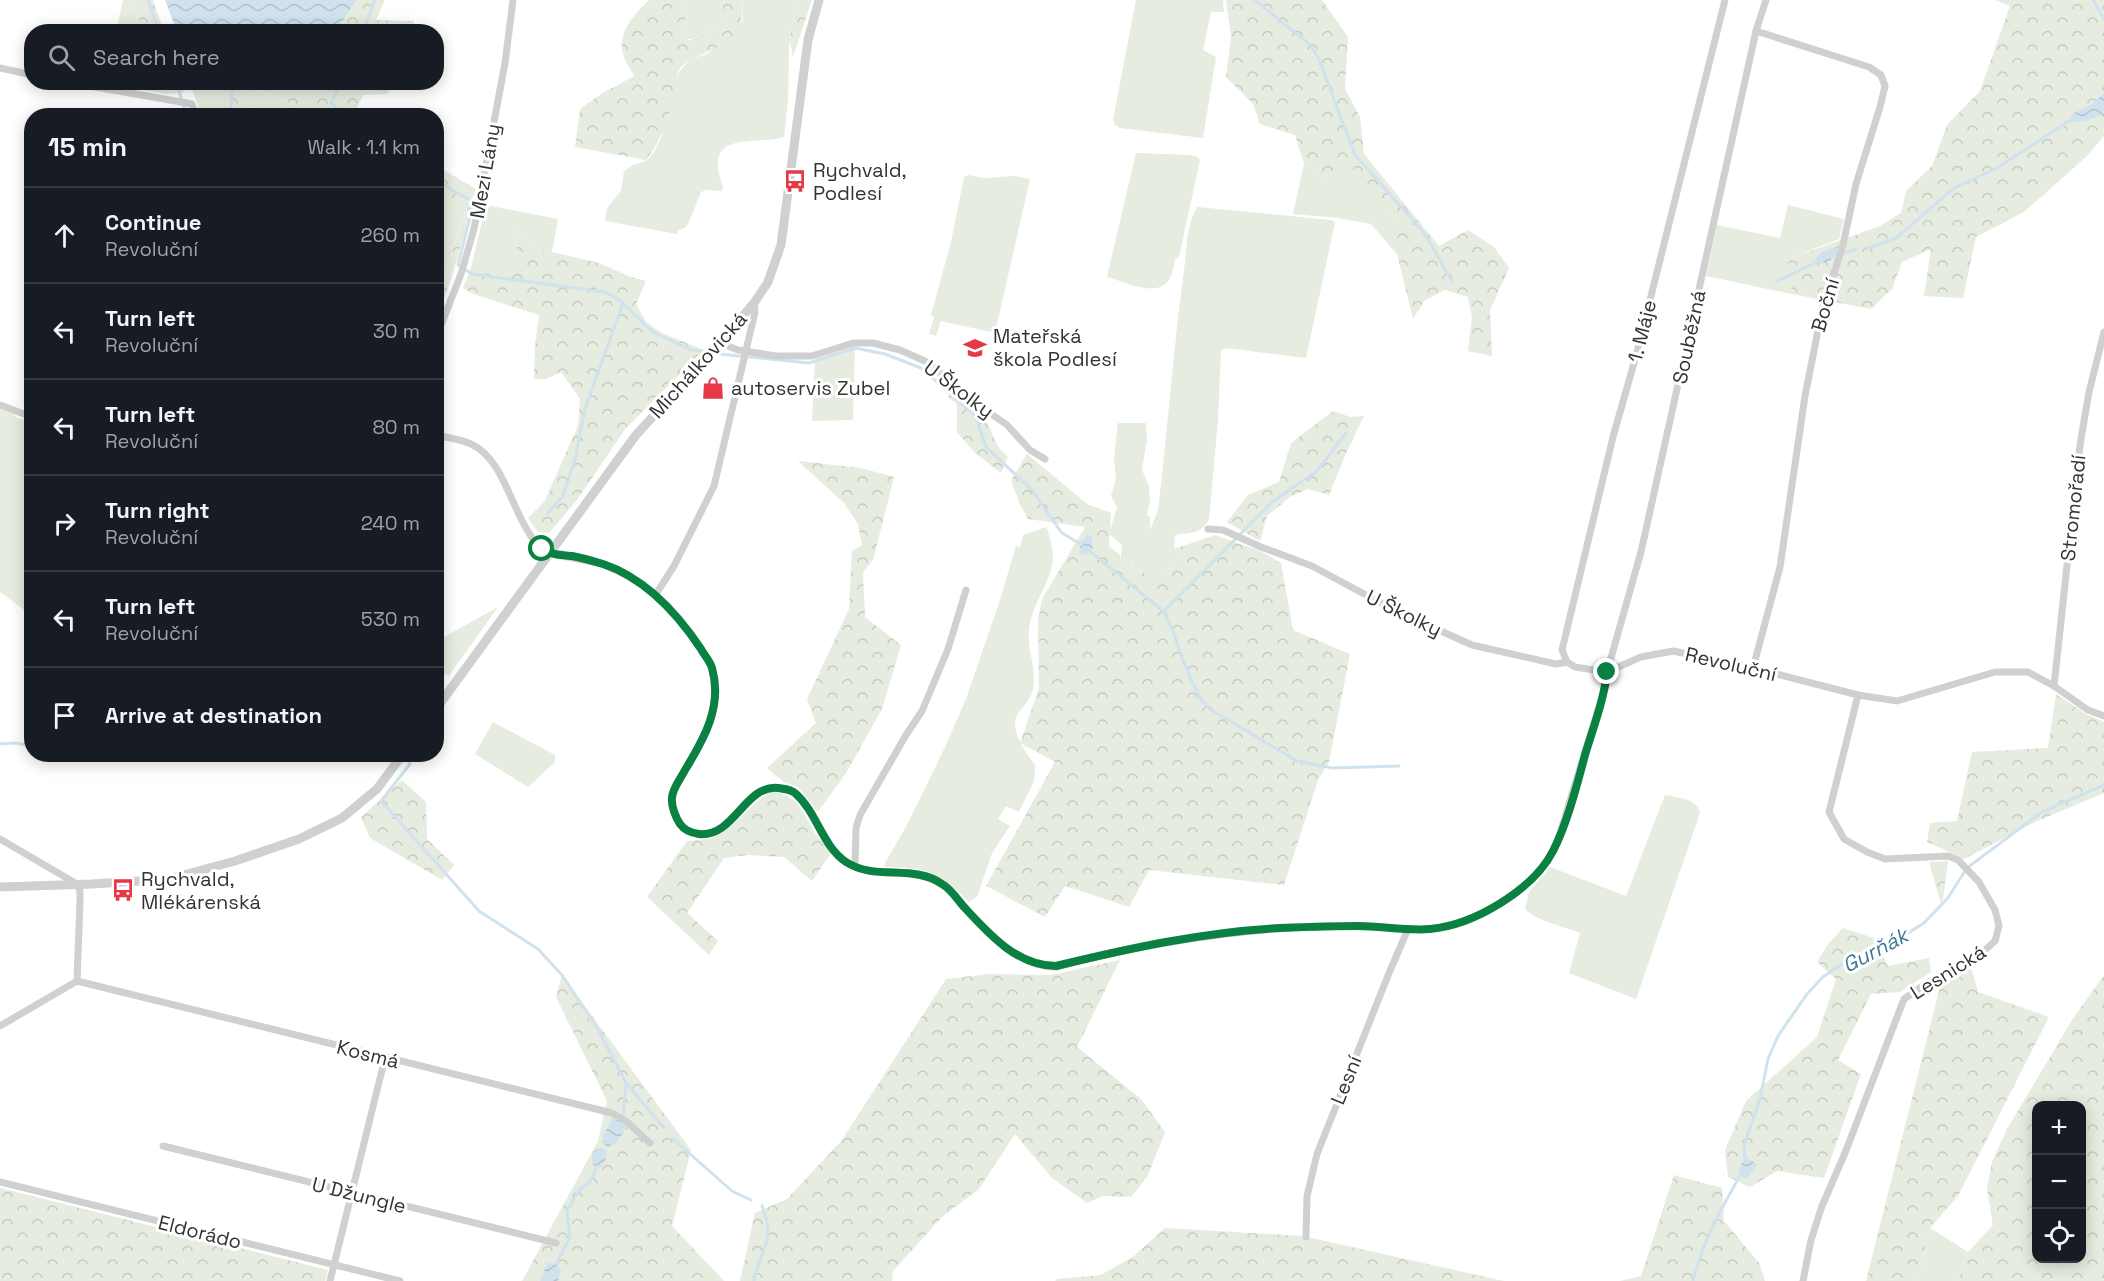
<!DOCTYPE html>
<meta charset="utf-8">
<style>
body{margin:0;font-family:"Space Grotesk",sans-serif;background:#20242c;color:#f1f3f6}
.controls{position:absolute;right:18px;bottom:18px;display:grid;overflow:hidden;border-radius:12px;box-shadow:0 3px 15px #0003}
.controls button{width:54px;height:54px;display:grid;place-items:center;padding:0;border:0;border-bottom:2px solid #363941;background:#171b24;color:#f1f3f6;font:30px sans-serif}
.stop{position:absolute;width:18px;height:18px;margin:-14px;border:4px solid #0b8043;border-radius:50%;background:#fff}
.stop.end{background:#0b8043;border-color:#fff;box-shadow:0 2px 6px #0008}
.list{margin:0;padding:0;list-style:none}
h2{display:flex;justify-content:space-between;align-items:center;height:78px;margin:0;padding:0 24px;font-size:26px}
h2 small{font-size:20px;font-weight:400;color:#9ea1a6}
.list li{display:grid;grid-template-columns:39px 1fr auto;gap:18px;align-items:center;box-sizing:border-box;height:96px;padding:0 24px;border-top:2px solid #363941}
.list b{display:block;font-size:22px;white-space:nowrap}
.list p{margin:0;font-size:20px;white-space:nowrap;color:#9ea1a6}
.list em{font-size:20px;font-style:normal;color:#9ea1a6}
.icon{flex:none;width:33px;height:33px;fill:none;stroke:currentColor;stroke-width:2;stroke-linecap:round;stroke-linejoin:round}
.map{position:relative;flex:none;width:2104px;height:1281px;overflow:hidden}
.search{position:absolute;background:#171b24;box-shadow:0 3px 15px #0003;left:24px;top:24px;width:420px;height:66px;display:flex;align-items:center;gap:15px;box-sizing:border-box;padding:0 21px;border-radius:24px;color:#9ea1a6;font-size:22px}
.panel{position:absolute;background:#171b24;box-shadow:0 3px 15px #0003;left:24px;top:108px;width:420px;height:654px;border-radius:24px}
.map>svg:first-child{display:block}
.grass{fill:#e6ecdf}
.forest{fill:url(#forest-crowns);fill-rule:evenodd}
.water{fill:url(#water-waves)}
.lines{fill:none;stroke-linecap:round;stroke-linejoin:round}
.stream{stroke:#cfe2ee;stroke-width:3}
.minor{stroke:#d0d0d0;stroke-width:7}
.tertiary{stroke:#d0d0d0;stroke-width:9}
.route{stroke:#0b8043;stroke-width:8}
.labels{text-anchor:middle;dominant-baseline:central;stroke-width:6;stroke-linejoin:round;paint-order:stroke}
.poi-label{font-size:20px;fill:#333;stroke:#fff;text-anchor:start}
.street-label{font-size:20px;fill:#333;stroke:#fff}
.water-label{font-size:21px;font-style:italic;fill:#3f7597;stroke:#fff}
</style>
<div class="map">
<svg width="2104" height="1281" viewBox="0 0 2104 1281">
<defs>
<pattern id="forest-crowns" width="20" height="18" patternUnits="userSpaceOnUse" patternTransform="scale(1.5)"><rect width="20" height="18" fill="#e6ecdf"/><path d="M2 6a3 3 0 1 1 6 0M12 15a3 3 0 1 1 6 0" fill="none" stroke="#c6cbc0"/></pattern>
<pattern id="water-waves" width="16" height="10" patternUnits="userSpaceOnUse" patternTransform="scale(1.5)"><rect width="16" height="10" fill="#cfe2ee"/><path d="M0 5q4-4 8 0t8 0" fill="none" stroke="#b2c2cd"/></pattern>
</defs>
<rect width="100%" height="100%" fill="#fff"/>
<g class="grass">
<path d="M123,0h8l12,31 -27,1z"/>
<path d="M688,0h36l-5,28 -27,11h-6l-2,-6z"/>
<path d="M743,0h53l-7,48 -1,53 -4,36c-30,9 -83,-8 -61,50l-1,4 -16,-1 -5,2 -13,32 -3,4 -7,2 -1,4 -72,-13 2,-13 14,-17 3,-20 9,-6 13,-4 7,-7 8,-16 17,-64 6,-8 7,-7 16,-5 35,-28z"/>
<path d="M1136,0h87l1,12h-13l-8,38 13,7 -13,81 -83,-10 -5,-3 -2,-5z"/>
<path d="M107,83h55l4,11z"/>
<path d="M189,83h44l-5,32h-26z"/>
<path d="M257,90l65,25 -75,1z"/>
<path d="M1136,153l55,2 7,2 2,3 -21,97 -4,2c-1,6 -2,13 -5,19 -12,22 -45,3 -63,-1z"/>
<path d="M1304,164l18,13 30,-10 45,52v35l-26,-30 -33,-6 -45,-4z"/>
<path d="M968,175l16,3 31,-2 15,3 -35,154 -54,-12 -5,15 -7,-2 5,-17 -3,-2 20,-73 13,-65z"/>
<path d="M437,197l30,11 -30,89z"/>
<path d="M486,205l72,14 -6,33 -11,-1 -18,-16 -9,-10 3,26 -8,15 -11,2h-27z"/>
<path d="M1788,205l56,14 -5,20 -51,20 4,35 -86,-18 11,-51 63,13z"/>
<path d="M1197,207l134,13 4,2 -29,136 -81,-10 -4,3 -3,69 -9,99c-9,16 -17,13 -34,16l-1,11 4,12 -8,16c-17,5 -22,2 -38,-7l1,-3 -7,1 -6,-3 2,-17 -13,-11 8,-27 -6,-11 5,-17 -2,-22 4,-34h28l1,17 -5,30 7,17 1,14 -3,14 3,2v13l8,-20c10,-80 15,-160 26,-239 2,-18 3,-49 13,-64z"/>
<path d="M855,346l-2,74 -41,1 3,-62z"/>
<path d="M0,409l13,5 4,4 14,3v194l-31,-23z"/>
<path d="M1046,527c20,47 -10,60 -17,101 -3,20 8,39 4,60 -2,12 -10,18 -16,27 -8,17 10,39 18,50l-1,16 -15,31 -13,-6 -8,13 12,7 -18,27 -15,44 -8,5c-31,-30 -40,-34 -83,-35l-2,-2 24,-42 38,-78 20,-46 33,-96 17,-57 4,1 3,-12z"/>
<path d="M498,607l-50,70 -2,-3 -9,5v-38z"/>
<path d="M493,722l62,33v7l-27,25 -53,-33z"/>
<path d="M1665,795c13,3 32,3 35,18l-64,186 -67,-26 11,-40c-15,-6 -45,-13 -55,-24l4,-17 21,-25 76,29z"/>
<path d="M1930,1228l38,24 -10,29h-41z"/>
</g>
<g class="forest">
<path d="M131,0h22l11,31h-21z"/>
<path d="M357,0h28l-9,20 38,1 -2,10 -76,1z"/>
<path d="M649,0h39l-4,33 4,8 31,-13 5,-28h19l-2,21 3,8c-16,20 -55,25 -65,41 -3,5 -3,17 -5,23 -6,25 -12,47 -28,67l-71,-13 5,-38 21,-15 33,-18c-3,-7 -9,-14 -11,-22 -6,-22 12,-40 26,-54z"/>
<path d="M796,0h16l-19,57 -3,-17z"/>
<path d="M1226,0h96l26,37 -3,52 15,28 4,37 75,92 29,-16 26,17 15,21 -19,42 2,46 -24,-5 4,-34 -4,-20 -23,-7 -20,10 -12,19 -16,-65v-35l-45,-51 -30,9 -18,-13 -9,-29 -35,-11 -7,-20 -27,-27 5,-40z"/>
<path d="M1995,0h109v136l-17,20 -63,56 -48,25 -13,61 -39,-2 7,-47 -29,13 -10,27 -21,20 -79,-15 -4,-35 92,-33 21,-13 5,-22 26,-25 15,-41 33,-34 30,-85z"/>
<path d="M233,82h162v1l-8,11 -24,1 -6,13 10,7h-45l-65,-25 -10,25h-19z"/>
<path d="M162,83h19l4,9 -19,2z"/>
<path d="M437,166l39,23 -6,14 3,3 -21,70 -15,42v-21l30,-88 -30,-12z"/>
<path d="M514,224l9,11 18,16 11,1 47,11 32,14 15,4 -10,23 10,18 16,11 42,17 -78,78 -49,72 -28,33 -11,-1 -10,-14 17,-17 33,-76 2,-26 -19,-27 -15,7h-12l1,-32 4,-32 -66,-21 -10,-6 8,-20h27l11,-3 8,-14z"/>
<path d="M959,395l27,25 12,27 10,10 -7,16 -27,-21 -17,-20v-28l-10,-8z"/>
<path d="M1333,411l17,6 14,-1 -16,33 -19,46 -21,-6 -18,8 -23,19 -7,25 -33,-19 21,-27 31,-13 12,-39z"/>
<path d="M1027,454l60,50 24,9 -2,33 11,9v7l6,3 5,-1 1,3c14,9 22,11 38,7l8,-16 -4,-9 41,-14 45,16 21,12 12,67 57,24 -21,108 -11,18 -34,105 -135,-15 -20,37 -64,-21 -20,31 -59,-31 69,-124 -35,-19 19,-55 -1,-68 4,-21 43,-72 -57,-8 -9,-17 -8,-22z"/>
<path d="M798,461l63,7 33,9 -21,83 -10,12 2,45 36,28 -19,64 -36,64 -28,39 -20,-25 -14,-5 -17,-14 49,-45 -9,-24 42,-90 3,-58 10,-6 -4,-21 -14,-21z"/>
<path d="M2056,694l32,21 16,7v71l-69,29 -71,37 -37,-17 3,-19 27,-2 15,-69 76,-4z"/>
<path d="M402,780l24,22 1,37 27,26 -12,15 -72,-42 -9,-21z"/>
<path d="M771,792c27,0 32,22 44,41 5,7 11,13 16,20l-19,28 -28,-24 -36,-2 -24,3 -37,55 31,28 -9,14 -62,-58 40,-56c7,-1 17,-1 24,-3 22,-7 39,-34 60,-46z"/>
<path d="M1948,861l-6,46 -13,-45z"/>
<path d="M1843,928l31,10 14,28 41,-8 2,14 -31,20 -29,2 -33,66 23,14 -37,104 -47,-7 -27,16 -22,-10 -3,-27 21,-49 71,-64 19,-58 -19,-17 11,-18z"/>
<path d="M1120,960l-43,87 64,52 24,33 -18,45 -16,20 -28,-1 -16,7 -35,-25 -37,-44 -36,55 -37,28 -49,54 -1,10h-152l15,-68 32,-14 55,-59 104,-161 43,-5 62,1z"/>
<path d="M1971,967l7,25 71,25 -91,179 -28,32 -13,53h-51l76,-302z"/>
<path d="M562,975l129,175 -19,76 52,55h-166l3,-7 -14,-11 -7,18h-18l76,-140 9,-40 -51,-104z"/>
<path d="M2104,975v306h-146l10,-29 25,-27 -6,-36 5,-27 15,-33 65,-109zM2036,1106h46v152h-46z"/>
<path d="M1674,1175l48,13 2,33 35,42 6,18h-145l21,-5z"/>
<path d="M0,1188l328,82 -3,11h-325z"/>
<path d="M1165,1228l138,8 201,45h-449l2,-2 44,-4 33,-19z"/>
</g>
<g class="water">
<path d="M165,0h192l-21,31 -159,1z"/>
<path d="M2104,93v21l-19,7 -18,2 6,-9 20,-11z"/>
<path d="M1833,248l3,1 2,4c-6,7 -15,13 -24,8l7,-9z"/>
<path d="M1087,534l5,3c1,7 1,13 -6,18l-6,-1v-9z"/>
<path d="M612,1119l9,2 6,6 -12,17 -7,3 -4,-3 -1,-8z"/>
<path d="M601,1148l6,3c0,7 -3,15 -10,17l-4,-3 -1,-8 2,-6z"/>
<path d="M1744,1156l13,8 -8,12 -4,3 -7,-6z"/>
<path d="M547,1263c13,-1 16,8 11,18h-18z"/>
</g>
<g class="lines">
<g class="stream">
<path d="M148,0l11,32"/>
<path d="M1255,0l54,44 9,13 37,98 70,79 27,48"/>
<path d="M2093,0l11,19"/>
<path d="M363,32l12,-32"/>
<path d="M176,82l11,34"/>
<path d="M341,82l-10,21 14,13"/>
<path d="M230,116l3,-34"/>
<path d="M436,181l38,21 -16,63 14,9 133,18 13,7 35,33 36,17 20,4 100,10 46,-15 30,6 36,14 54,47 11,32 46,43 30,43 20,12"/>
<path d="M1866,249l30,-11 58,-50 43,-20 72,-47"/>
<path d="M1842,253l14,-3"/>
<path d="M1778,281l41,-20"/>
<path d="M547,514l16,-18 12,-37 10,-50 38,-106"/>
<path d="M1087,549l76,62 10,20 10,30 17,37 8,10 89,53 35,7 67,-2"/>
<path d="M1164,611l108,-109 45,-31 29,-38"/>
<path d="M0,744l16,-1 16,3"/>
<path d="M406,754l4,10 -29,37 98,110 59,38 24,26 37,56 27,52 38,45"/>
<path d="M623,1117l3,-34"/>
<path d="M672,1138l60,53 19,9"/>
<path d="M1745,1159l-1,-14 16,-46 8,-40 10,-23 29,-42 16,-17 22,-15 41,-15 38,-24 23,-24 20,-31 75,-56 62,-27"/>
<path d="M556,1264l14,-27 -3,-26 12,-21 12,-9 6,-15"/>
<path d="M754,1281c2,-15 10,-27 13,-42 3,-11 -1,-23 -5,-33"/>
<path d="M1693,1281c10,-40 28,-72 48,-107"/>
</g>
<g class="minor">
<path d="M0,68l32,7"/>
<path d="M67,82l120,21 5,1 4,12"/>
<path d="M436,338l25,-64 13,-45 31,-166 8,-63"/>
<path d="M720,343l18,7 38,6h36l41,-13h20l27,7 27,12 50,42 30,21 23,25 15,9"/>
<path d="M0,405l32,12"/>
<path d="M436,435c12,3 25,4 35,9 37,17 41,78 71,105 7,7 49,11 63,16 41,16 72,47 95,83 4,7 11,14 12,22 9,36 -6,66 -24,96 -6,9 -14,20 -16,32 -1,8 4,22 10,28 5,6 10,7 17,8 36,3 46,-50 81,-46 5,1 10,2 14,5 22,17 28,53 52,69 29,20 70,0 98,23 8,6 14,15 21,23 24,26 53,59 91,59 73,-19 145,-32 220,-38 27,-3 55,-3 82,-3 24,0 49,5 73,3 42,-4 103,-40 123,-79 2,-5 4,-11 6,-17l45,-146 2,-15 34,-120 115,-521 10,-31"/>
<path d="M1208,529l15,1 38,17 51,19 82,44 78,35 84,19 11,-2 8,5 32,5"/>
<path d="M656,594l18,-28 40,-80 41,-174 -1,-9"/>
<path d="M1567,662l-5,-12 51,-213 23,-81 89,-356"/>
<path d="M1753,668l27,-101 25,-171 17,-86 21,-65 13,-61 24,-77 5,-21 -4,-11 -12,-8 -113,-36"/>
<path d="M1607,672l34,-15 32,-6 80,17 105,27 39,6 98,-29h33l26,14 34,24 16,6"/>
<path d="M2054,686l26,-241 9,-53 15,-60"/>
<path d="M0,839l77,45 3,7v10l-3,80"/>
<path d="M855,866l1,-38 4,-13 46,-80 16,-24 26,-62 18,-59"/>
<path d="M0,1026l77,-45 535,132 14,8 24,22"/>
<path d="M163,1146l393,97"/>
<path d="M0,1182l400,99"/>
<path d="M1306,1237l1,-41 10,-42 72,-181 19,-44"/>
<path d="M330,1281l55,-223"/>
<path d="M1803,1281l8,-41 11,-34 23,-53 59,-154 26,-18 52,-28 13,-12 4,-15 -4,-16 -16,-28 -21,-22 -10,-4 -63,3 -18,-7 -23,-13 -15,-27 29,-117"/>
</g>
<g class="tertiary">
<path d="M436,709l200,-274 84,-92 34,-40 14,-21 13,-37 27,-205 11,-40"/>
<path d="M0,887l92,-3 77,-5 66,-18 64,-22 43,-21 35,-29 26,-35"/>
</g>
</g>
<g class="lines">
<path class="route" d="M542,549c10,6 19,6 30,7 11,2 21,5 31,8 42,14 74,49 98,85 3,6 9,12 11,19 11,38 -8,71 -27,102 -4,8 -13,19 -13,28 -1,8 4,20 8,26 5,7 11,9 19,10 35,4 46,-50 79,-46 6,1 12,1 17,5 22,19 27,53 51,69 29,19 68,2 96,22 9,5 15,15 22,23 25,27 53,59 92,59 74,-18 148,-34 224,-38 26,-1 52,-2 78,-2 24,0 48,5 72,3 44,-4 103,-39 123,-78 14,-27 24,-66 32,-96 8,-27 19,-55 22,-83"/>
</g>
<defs>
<g id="bus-bare" transform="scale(1.8)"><path d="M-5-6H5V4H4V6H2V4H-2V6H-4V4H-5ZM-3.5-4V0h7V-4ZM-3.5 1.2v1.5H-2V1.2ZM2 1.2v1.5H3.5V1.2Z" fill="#e63946" stroke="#fff" stroke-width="2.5" paint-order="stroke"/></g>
<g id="school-bare" transform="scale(1.8)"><path d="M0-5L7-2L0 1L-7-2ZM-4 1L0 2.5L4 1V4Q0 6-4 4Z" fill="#e63946" stroke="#fff" stroke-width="2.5" paint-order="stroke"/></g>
<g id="shop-bare" transform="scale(1.8)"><path d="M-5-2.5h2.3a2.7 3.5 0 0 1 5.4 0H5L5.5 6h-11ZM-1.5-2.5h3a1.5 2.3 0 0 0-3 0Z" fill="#e63946" stroke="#fff" stroke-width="2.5" paint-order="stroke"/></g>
</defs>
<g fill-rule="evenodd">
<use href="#bus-bare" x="795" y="181"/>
<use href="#school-bare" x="975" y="348"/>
<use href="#shop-bare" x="713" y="388"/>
<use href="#bus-bare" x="123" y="890"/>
</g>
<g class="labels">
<g class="poi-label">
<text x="813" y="170">Rychvald,<tspan x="813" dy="23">Podlesí</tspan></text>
<text x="993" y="336">Mateřská<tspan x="993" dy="23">škola Podlesí</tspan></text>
<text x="731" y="388">autoservis Zubel</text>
<text x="141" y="879">Rychvald,<tspan x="141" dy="23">Mlékárenská</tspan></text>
</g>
<g class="street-label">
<text transform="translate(485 171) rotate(-80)">Mezi Lány</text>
<text transform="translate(1825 305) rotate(-74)">Boční</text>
<text transform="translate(1642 331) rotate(-76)">1. Máje</text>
<text transform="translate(1689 337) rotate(-78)">Souběžná</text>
<text transform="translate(698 365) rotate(-48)">Michálkovická</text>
<text transform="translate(959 389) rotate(37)">U Školky</text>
<text transform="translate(2073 508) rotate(-84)">Stromořadí</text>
<text transform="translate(1404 613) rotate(26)">U Školky</text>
<text transform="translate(1731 664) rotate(13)">Revoluční</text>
<text transform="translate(1948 972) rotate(-32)">Lesnická</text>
<text transform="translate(368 1054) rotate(14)">Kosmá</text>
<text transform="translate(1346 1080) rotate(-68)">Lesní</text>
<text transform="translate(359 1195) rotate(14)">U Džungle</text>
<text transform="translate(200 1232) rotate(14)">Eldorádo</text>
</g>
<g class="water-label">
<text transform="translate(1875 950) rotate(-28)">Gurňák</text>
</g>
</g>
</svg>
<div class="controls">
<button>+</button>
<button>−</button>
<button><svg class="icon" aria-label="locate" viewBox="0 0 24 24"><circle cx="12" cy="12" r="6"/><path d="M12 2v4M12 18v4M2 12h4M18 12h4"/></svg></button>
</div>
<div class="stop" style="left:542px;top:549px"></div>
<div class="stop end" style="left:1607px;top:672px"></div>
<div class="search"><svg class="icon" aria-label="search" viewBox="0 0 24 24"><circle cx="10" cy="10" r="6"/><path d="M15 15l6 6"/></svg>Search here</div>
<section class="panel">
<h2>15 min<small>Walk · 1.1 km</small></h2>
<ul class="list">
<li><svg class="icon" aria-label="ahead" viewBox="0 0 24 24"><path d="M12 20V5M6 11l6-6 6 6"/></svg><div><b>Continue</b><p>Revoluční</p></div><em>260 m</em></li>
<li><svg class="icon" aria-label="left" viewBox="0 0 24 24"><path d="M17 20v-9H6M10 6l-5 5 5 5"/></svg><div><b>Turn left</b><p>Revoluční</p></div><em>30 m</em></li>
<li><svg class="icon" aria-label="left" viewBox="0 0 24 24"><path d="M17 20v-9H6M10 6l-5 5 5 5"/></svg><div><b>Turn left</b><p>Revoluční</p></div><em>80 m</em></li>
<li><svg class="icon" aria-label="right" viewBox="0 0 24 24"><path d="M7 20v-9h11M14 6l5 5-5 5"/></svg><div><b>Turn right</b><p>Revoluční</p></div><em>240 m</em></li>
<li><svg class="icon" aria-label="left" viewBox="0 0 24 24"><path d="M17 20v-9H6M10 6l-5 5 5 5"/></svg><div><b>Turn left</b><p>Revoluční</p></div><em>530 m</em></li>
<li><svg class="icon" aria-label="arrive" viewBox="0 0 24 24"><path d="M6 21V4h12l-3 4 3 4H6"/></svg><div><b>Arrive at destination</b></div></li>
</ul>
</section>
</div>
